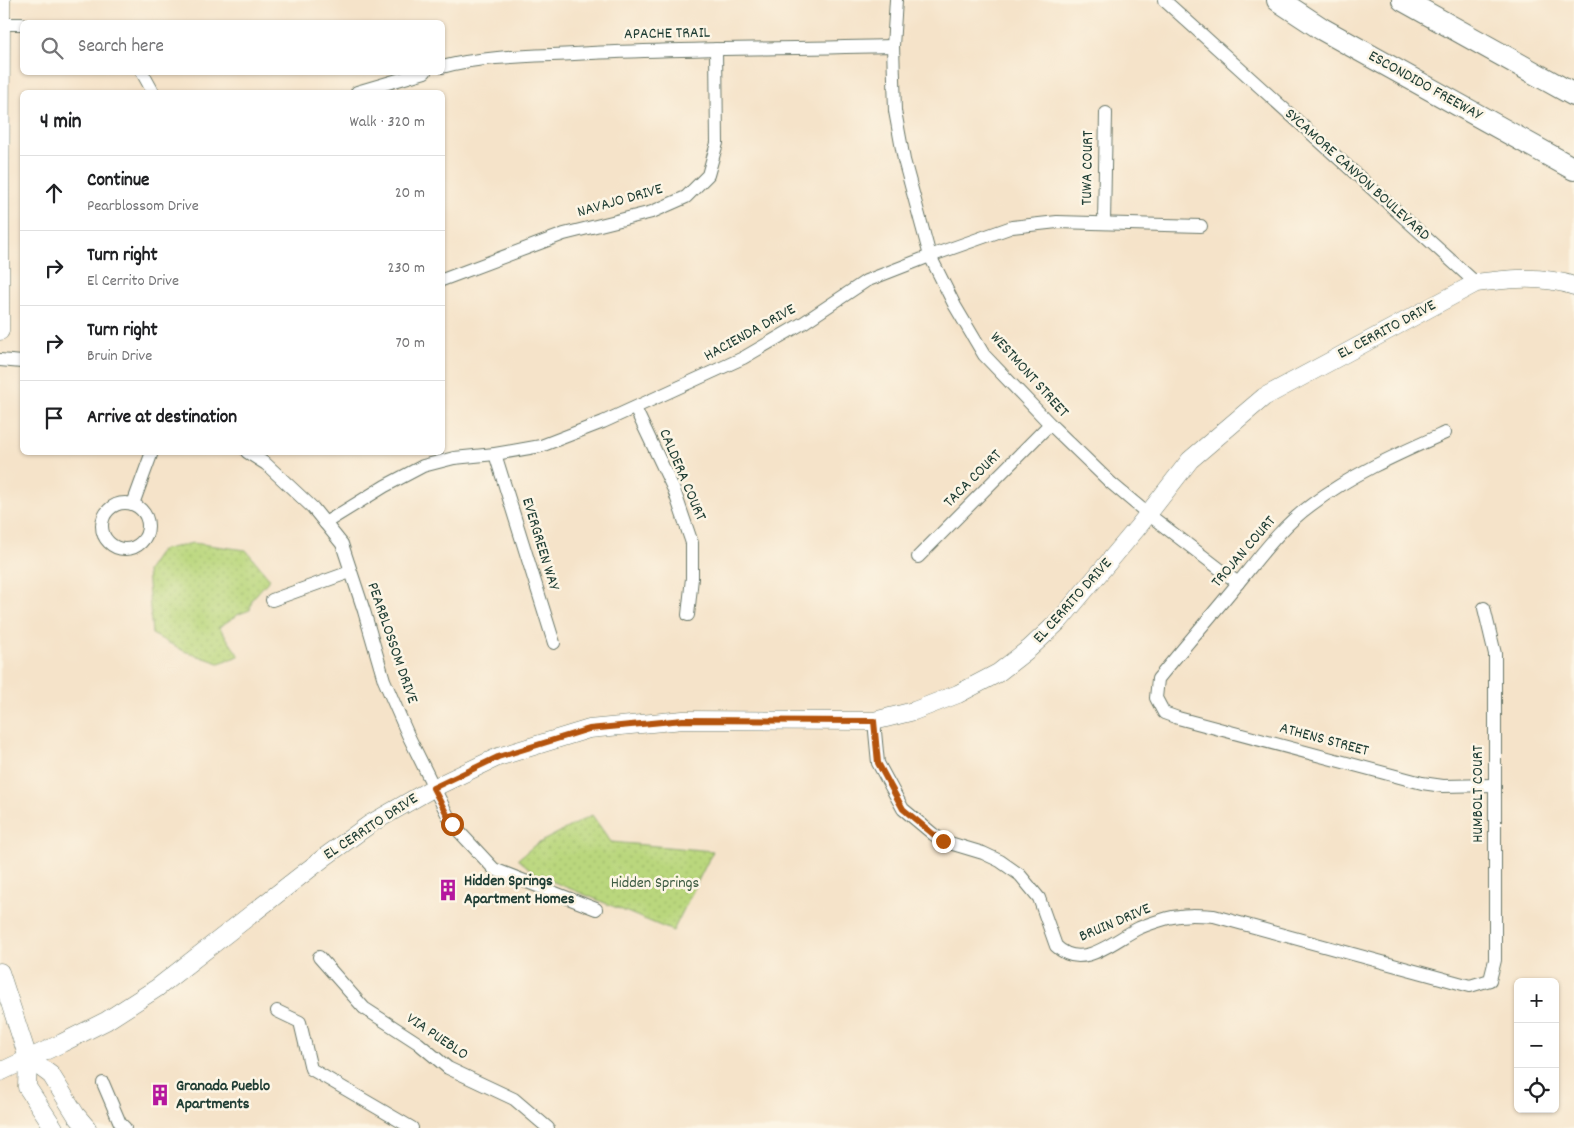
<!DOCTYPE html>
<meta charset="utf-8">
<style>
body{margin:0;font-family:Dekko,sans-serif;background:#f6f6f6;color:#202124}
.controls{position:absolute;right:15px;bottom:15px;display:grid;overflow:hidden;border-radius:8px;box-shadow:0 1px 4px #0004}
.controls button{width:45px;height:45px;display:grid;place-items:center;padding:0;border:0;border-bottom:1px solid #e0e0e0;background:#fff;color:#202124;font:25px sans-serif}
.stop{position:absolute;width:15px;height:15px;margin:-11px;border:4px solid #b45309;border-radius:50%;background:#fff}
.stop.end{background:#b45309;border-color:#fff;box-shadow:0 1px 5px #0008}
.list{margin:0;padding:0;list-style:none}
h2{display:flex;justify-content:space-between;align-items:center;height:65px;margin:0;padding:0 20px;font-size:21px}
h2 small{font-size:16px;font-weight:400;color:#757577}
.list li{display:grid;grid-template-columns:32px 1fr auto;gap:15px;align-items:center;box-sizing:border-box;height:75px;padding:0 20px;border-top:1px solid #e0e0e0}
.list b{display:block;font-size:19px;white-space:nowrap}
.list p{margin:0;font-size:16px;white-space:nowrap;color:#757577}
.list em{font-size:16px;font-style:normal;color:#757577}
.icon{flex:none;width:28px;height:28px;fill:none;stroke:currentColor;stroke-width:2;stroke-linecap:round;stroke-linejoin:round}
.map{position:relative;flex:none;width:1574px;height:1128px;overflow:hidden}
.search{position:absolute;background:#fff;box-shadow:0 1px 4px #0004;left:20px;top:20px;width:425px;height:55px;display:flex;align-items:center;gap:12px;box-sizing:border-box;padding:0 18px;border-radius:8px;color:#757577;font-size:19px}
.panel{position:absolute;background:#fff;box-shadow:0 1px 4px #0004;left:20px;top:90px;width:425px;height:365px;border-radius:8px}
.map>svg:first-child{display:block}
.park{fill:url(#park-dots);stroke:#6c8a58}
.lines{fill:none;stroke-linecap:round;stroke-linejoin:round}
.street-casing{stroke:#6a7768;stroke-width:14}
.secondary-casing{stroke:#6a7768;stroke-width:19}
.highway-casing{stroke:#6a7768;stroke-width:24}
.street{stroke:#fff;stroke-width:12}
.secondary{stroke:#fff;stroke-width:18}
.highway{stroke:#fff;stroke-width:22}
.route{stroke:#b45309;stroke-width:6}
.labels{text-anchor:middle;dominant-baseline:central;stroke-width:5;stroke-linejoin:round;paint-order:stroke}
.street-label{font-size:16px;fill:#1f3d34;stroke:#fcf5e5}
.poi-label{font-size:16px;font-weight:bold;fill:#1f3d34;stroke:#fcf5e5;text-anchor:start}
.park-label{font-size:16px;fill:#3e5c43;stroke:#fcf5e5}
</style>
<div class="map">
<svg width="1574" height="1128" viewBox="0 0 1574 1128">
<defs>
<pattern id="park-dots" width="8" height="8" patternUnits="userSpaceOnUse" patternTransform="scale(1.25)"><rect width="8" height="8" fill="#bad77d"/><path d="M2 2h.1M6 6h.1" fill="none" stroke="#9fb96d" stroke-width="1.8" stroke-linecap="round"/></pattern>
</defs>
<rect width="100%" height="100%" fill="#fcf5e5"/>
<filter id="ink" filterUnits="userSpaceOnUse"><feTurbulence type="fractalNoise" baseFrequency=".02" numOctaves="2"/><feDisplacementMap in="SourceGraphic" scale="10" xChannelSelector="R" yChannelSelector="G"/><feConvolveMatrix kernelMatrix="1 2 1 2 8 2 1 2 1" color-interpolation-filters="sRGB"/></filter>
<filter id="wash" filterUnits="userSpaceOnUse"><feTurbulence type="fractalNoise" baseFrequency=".0096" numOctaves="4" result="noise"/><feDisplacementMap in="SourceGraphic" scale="20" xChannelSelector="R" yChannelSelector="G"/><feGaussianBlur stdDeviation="1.12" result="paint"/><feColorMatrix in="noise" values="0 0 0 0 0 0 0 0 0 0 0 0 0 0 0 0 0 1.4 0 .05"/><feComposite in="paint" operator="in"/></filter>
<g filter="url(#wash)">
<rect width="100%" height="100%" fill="#f5e3c9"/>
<g class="park">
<path d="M193,543l53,7 24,29 -18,20 -2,11 -11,4 -20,13 20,29 -20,7 -35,-12 -32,-17 -5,-63 14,-21z"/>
<path d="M592,815l19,27 102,9 -40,80 -136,-56 -19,-16 17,-14z"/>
</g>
</g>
<g filter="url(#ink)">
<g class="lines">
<g class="street-casing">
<g id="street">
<path d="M896,0l-3,46 2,65 9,49 26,96 25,50 29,49 66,69 61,59 37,31 90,69"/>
<path d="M1164,0l312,283"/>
<path d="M1,24h21"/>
<path d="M442,67c39,-11 92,-11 132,-13 106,-6 213,-5 319,-8"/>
<path d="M142,72l11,20"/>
<path d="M357,92l68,-20"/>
<path d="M1104,223l2,-110"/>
<path d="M442,280l122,-46 88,-22 34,-15 22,-22 9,-32 -1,-94"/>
<path d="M0,360l22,2"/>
<path d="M635,408l39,82 18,53v35l-4,37"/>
<path d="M1445,433c-47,21 -93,41 -134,72 -29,21 -50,50 -73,78 -26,32 -54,64 -80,96l-2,19 8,15 14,5 244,65 21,3 51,-1"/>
<path d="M247,452l19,12 47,44 29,36 22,67 20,69 24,55 44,89 42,45 102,40"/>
<path d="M495,454l59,189"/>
<circle cx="125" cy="526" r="23"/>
<path d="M133,504l19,-52"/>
<path d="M325,523l60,-37 38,-20 31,-8 41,-4 46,-8 62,-24 140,-64 60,-35 63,-42 64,-25 82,-29 45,-5 144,4"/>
<path d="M918,557l132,-133"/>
<path d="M272,600l78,-28"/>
<path d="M874,721l4,42 25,46 30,25 10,7 40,12 17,8 20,14 19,23 17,48c26,26 58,-6 83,-18 9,-4 19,-7 29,-10 15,-4 30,-3 46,-2l256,70 20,-6 5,-20v-306l-11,-46"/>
<path d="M319,957l45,51 54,35 30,25 66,31 34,29"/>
<path d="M277,1011l23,11 11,47 101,59"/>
<path d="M103,1083l17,40 5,5"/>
</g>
</g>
<g class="secondary-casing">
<g id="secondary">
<path d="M0,331l1,-331"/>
<path d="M0,972l28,86 -1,29 27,41"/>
<path d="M28,1058l23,17 25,40 11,13"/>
<path d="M0,1072l62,-29 44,-22 51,-33 169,-132 44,-32 63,-36 65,-31 91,-28 94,-9 191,1 40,-10 44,-17 40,-21 32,-25 30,-28 78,-93 52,-67 74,-63 212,-114c34,-4 65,-8 98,3"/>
</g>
</g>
<g class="highway-casing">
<g id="highway">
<path d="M1278,0l44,29 252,140"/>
<path d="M1403,0l171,95"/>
</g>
</g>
<use href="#street" class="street"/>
<use href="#secondary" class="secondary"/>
<use href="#highway" class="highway"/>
</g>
</g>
<g class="lines" filter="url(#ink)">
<path class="route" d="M452,824l-19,-36 65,-31 91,-28 94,-9 191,1 4,42 25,46 30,25 10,7"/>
</g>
<defs>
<g id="building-bare" transform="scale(1.725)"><path d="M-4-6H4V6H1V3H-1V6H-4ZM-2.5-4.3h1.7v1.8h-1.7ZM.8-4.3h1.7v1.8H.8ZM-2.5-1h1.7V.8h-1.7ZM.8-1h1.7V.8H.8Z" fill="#b5179e" stroke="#fcf5e5" stroke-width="2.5" paint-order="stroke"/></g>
</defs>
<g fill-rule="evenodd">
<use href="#building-bare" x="448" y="890"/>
<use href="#building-bare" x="160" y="1095"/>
</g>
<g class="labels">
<g class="street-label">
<text transform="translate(667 34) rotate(-1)">APACHE TRAIL</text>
<text transform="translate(1425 86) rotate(29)">ESCONDIDO FREEWAY</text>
<text transform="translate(1088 168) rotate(-89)">TUWA COURT</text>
<text transform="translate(1357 175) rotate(42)">SYCAMORE CANYON BOULEVARD</text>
<text transform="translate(620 201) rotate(-16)">NAVAJO DRIVE</text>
<text transform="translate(1387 330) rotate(-28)">EL CERRITO DRIVE</text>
<text transform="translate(750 333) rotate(-29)">HACIENDA DRIVE</text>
<text transform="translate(1029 375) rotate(48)">WESTMONT STREET</text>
<text transform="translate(682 475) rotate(67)">CALDERA COURT</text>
<text transform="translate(973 479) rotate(-45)">TACA COURT</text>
<text transform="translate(540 544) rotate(73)">EVERGREEN WAY</text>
<text transform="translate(1244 552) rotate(-49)">TROJAN COURT</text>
<text transform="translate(1073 601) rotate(-48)">EL CERRITO DRIVE</text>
<text transform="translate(392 643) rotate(71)">PEARBLOSSOM DRIVE</text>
<text transform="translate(1324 740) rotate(15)">ATHENS STREET</text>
<text transform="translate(1478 794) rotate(-90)">HUMBOLT COURT</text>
<text transform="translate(371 827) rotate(-33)">EL CERRITO DRIVE</text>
<text transform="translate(1115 923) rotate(-23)">BRUIN DRIVE</text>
<text transform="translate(437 1037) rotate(34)">VIA PUEBLO</text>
</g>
<g class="poi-label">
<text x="464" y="881">Hidden Springs<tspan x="464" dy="18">Apartment Homes</tspan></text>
<text x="176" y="1086">Granada Pueblo<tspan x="176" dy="18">Apartments</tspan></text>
</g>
<g class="park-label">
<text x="655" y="883">Hidden Springs</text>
</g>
</g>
</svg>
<div class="controls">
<button>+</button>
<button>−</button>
<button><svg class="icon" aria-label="locate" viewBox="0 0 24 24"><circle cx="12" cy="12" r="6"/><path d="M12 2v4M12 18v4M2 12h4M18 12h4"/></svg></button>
</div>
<div class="stop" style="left:452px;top:824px"></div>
<div class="stop end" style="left:943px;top:841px"></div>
<div class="search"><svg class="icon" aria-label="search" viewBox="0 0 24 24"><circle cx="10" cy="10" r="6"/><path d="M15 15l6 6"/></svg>Search here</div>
<section class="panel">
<h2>4 min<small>Walk · 320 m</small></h2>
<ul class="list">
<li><svg class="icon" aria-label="ahead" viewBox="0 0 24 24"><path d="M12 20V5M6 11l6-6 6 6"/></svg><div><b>Continue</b><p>Pearblossom Drive</p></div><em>20 m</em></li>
<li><svg class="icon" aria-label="right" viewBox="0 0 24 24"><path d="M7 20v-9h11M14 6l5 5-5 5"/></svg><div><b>Turn right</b><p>El Cerrito Drive</p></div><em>230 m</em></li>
<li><svg class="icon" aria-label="right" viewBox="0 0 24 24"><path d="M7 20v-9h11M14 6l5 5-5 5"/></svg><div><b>Turn right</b><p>Bruin Drive</p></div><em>70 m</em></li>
<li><svg class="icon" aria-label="arrive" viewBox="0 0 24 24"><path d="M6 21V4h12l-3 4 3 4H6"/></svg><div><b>Arrive at destination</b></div></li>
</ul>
</section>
</div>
